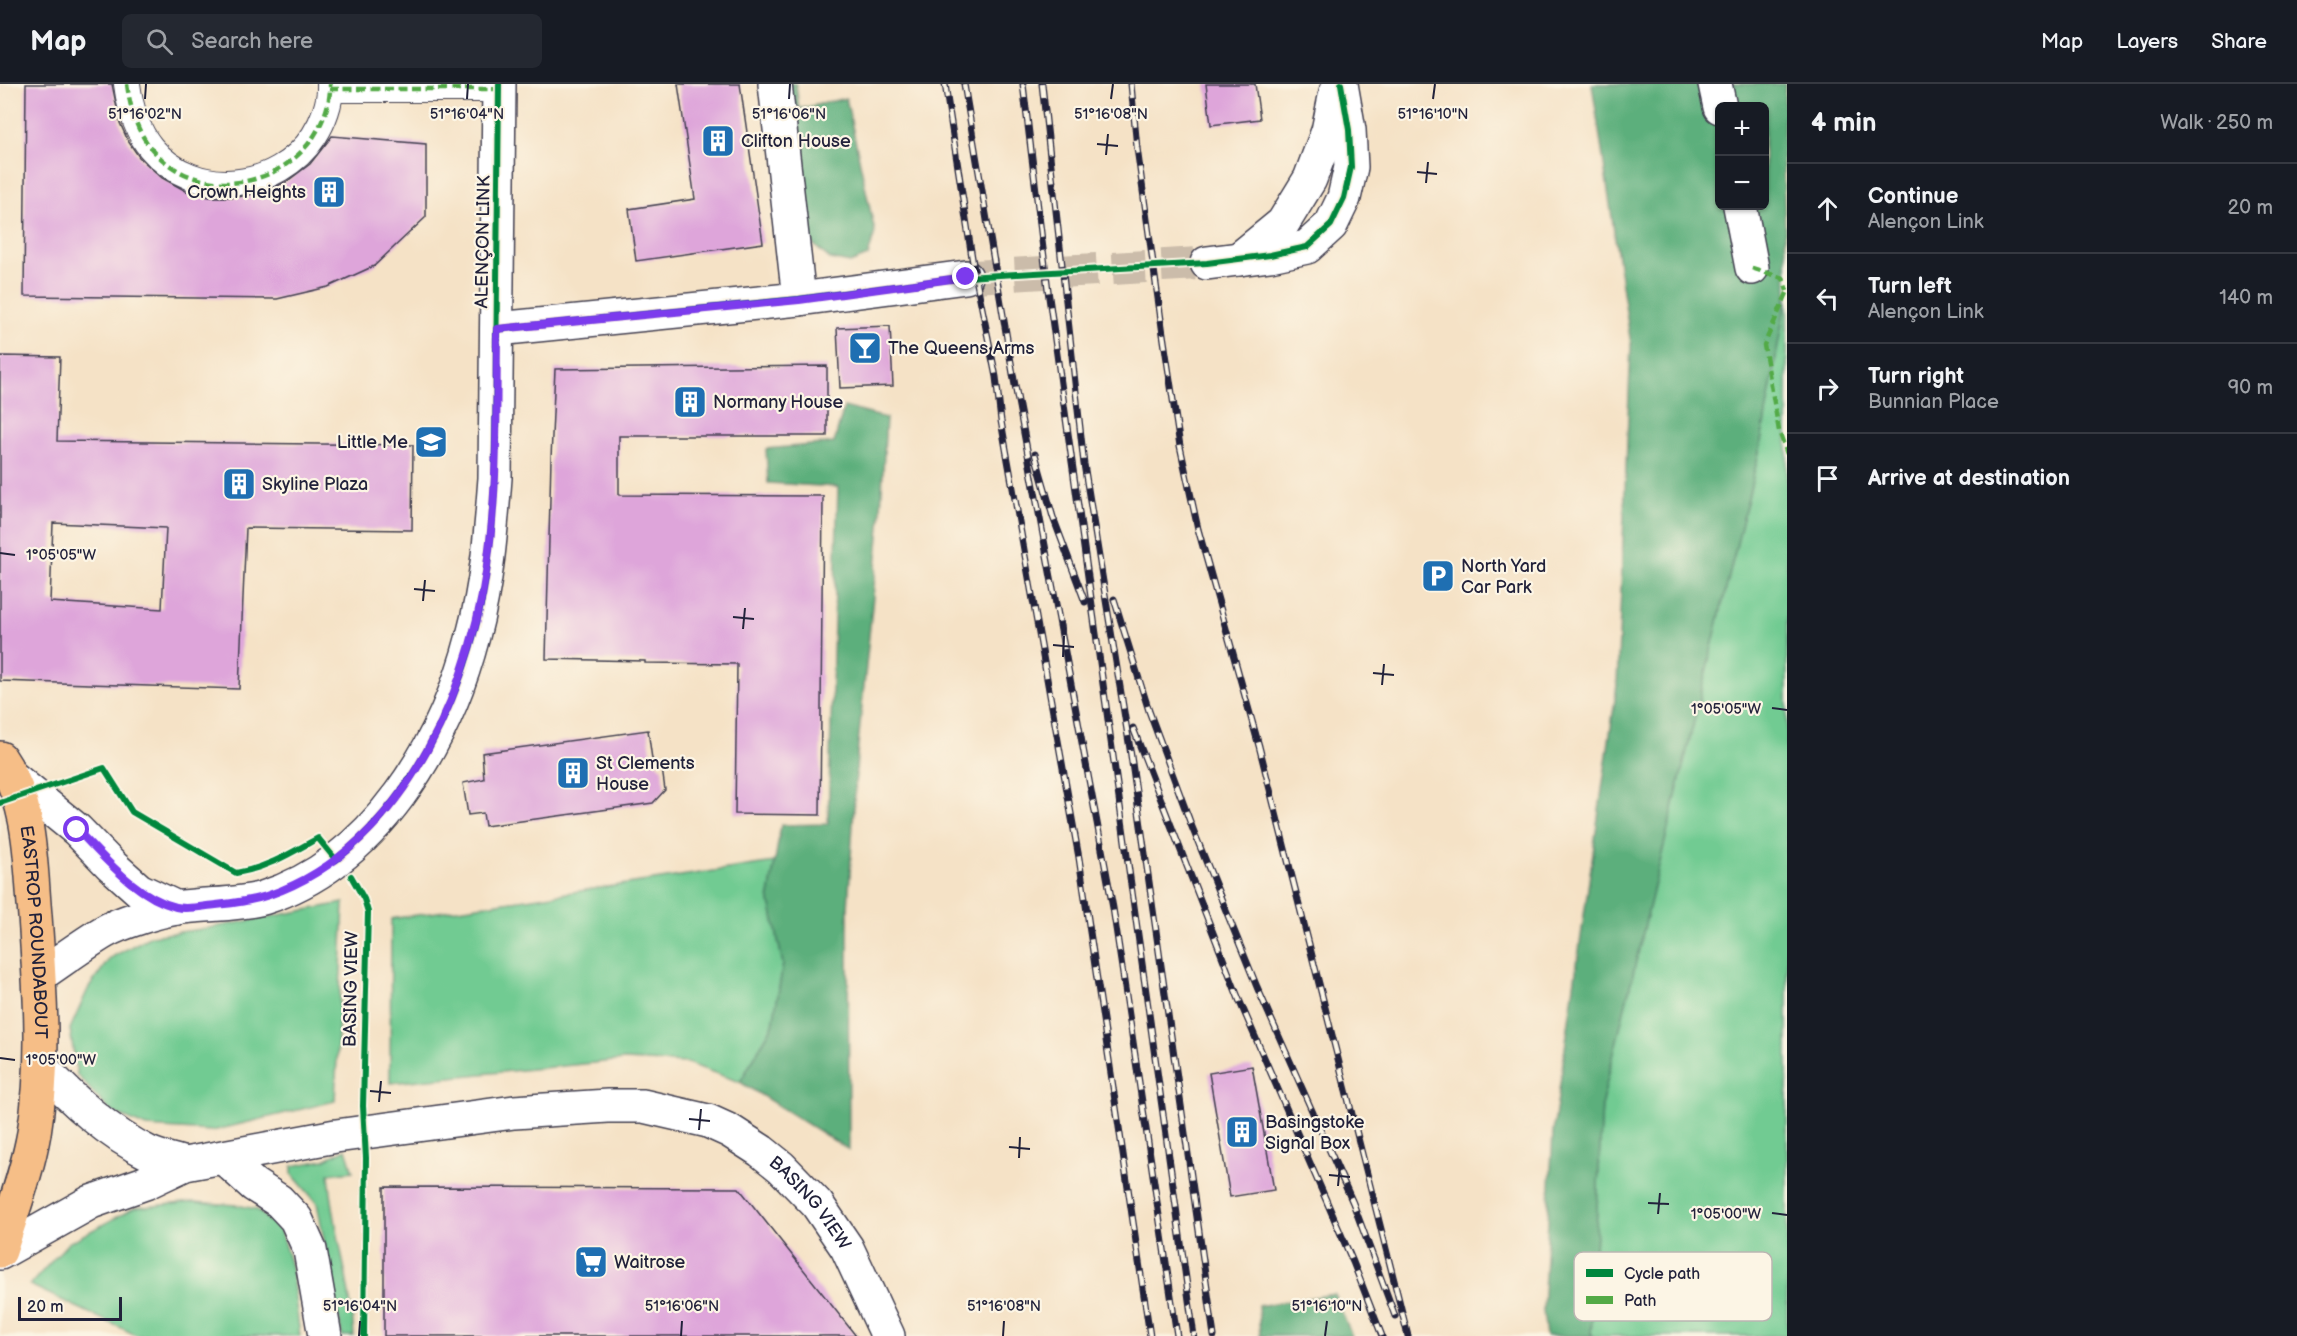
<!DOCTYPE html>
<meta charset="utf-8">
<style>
body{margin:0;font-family:"Balsamiq Sans",sans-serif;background:#242831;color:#f1f3f6}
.controls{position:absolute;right:18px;top:18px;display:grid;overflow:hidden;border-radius:9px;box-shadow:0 2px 4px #0004}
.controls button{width:54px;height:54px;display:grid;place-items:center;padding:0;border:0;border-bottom:2px solid #363941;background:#171b24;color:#f1f3f6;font:30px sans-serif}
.scale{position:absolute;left:18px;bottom:15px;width:104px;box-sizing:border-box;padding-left:6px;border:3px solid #22223b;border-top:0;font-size:16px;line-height:21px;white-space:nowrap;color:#22223b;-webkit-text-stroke:4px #fcf5e5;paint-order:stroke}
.stop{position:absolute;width:18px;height:18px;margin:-14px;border:4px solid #7c3aed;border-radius:50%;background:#fff}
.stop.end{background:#7c3aed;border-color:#fff;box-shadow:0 2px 6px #0008}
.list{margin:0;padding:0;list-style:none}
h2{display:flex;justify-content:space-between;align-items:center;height:78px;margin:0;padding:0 24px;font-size:26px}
h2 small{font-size:20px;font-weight:400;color:#9ea1a6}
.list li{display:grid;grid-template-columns:39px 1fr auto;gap:18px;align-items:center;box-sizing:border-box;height:90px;padding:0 24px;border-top:2px solid #363941}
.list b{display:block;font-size:22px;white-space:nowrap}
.list p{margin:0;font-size:20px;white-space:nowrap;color:#9ea1a6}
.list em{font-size:20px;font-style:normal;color:#9ea1a6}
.icon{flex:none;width:33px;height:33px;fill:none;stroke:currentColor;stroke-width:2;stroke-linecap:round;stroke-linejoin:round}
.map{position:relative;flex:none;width:1787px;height:1252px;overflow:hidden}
header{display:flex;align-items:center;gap:36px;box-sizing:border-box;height:84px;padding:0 30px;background:#171b24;border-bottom:2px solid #363941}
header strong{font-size:28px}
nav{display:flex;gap:33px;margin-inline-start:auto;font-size:21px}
.search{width:420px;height:54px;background:#242831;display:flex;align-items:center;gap:15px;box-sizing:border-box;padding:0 21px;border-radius:9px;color:#9ea1a6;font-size:22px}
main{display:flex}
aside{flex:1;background:#171b24}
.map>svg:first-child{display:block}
.green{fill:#71cb92;stroke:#4a7666;stroke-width:1.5}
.forest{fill:#5caf7c;stroke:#3f685c;stroke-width:1.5;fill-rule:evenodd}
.building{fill:#dea5da;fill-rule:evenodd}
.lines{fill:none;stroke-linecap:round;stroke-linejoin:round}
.minor-tunnel{stroke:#cbbcaa;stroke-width:33;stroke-dasharray:33 16;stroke-linecap:butt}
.pedestrian-casing{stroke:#423f50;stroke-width:28}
.minor-casing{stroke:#423f50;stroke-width:36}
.tertiary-casing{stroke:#423f50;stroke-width:36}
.primary-casing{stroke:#423f50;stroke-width:36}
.pedestrian{stroke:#fff;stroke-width:26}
.minor{stroke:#fff;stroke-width:33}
.tertiary{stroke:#fff;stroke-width:33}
.primary{stroke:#f6be87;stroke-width:33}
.rail-casing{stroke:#22223b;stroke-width:7}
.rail{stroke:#fcf5e5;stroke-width:4.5;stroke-dasharray:14;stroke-linecap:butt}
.quiet{stroke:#53aa46;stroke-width:4.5;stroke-dasharray:9 4.5;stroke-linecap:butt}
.cycleway-casing{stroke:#fcf5e5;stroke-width:10}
.cycleway{stroke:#00873e;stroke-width:6}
.route{stroke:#7c3aed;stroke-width:8}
.ticks{fill:none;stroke:#22223b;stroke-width:2}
.labels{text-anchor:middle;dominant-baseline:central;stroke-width:4.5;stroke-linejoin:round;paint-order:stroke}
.poi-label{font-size:18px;fill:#22223b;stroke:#fcf5e5;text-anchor:start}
.street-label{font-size:18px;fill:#22223b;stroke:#fcf5e5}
.key{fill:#fcf5e5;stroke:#bbb6b2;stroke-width:1.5}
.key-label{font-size:16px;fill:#22223b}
.ticks-label{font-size:15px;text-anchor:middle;fill:#22223b;stroke:#fcf5e5;stroke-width:4.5;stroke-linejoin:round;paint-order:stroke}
</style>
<header>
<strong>Map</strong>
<div class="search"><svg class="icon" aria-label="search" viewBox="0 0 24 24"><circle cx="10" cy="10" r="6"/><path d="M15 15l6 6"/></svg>Search here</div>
<nav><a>Map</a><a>Layers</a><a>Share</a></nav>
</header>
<main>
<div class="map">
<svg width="1787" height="1252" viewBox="0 0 1787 1252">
<rect width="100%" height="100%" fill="#fcf5e5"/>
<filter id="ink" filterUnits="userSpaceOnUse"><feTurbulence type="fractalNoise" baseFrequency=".0167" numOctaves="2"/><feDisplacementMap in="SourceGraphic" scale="12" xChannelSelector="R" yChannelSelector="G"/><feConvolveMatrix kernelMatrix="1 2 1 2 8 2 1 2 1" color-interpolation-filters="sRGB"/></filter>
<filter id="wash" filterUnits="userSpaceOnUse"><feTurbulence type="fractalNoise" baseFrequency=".008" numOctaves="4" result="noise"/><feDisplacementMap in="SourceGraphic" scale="24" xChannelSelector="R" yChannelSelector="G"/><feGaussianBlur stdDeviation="1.35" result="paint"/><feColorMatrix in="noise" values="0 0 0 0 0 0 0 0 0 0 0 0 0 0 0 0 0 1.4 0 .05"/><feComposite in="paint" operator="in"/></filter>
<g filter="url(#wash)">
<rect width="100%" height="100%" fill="#f5e2c6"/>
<g class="green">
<path d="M1787,210v1042h-196l11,-234 158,-654z"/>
<path d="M775,778l-6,34 14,68 -10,61 -33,57 -53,-19 -63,-3 -234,23 1,-164z"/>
<path d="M344,819l-9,198 -123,30 -66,-4 -36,-16 -33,-36 -7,-46 18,-40 22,-31 41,-22 58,-8z"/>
<path d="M346,1065l7,22 -24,3c4,55 22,107 25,162h-12l-25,-133 -25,-29v-8l32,-6z"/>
<path d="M193,1118l43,3 20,4 24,21 11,36 9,70h-162l-108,-51 38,-42 66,-35z"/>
</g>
<g class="forest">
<path d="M785,0h11l3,25 47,-11 29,134 -7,24 -18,7 -20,-4 -22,-19z"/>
<path d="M1592,0h193l-2,75 4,135 -27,154 -158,654 -11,234h-45l-3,-26 10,-178 64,-447 14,-340zM1720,22h44v100h-44z"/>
<path d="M844,323l42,11 -6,109 -23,228 -9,154 1,241 -109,-68 33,-57 10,-61 -14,-68 12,-71 47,-1 10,-337 -70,-4 -2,-34 68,-6z"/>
<path d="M1334,1210l18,42h-92l-2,-30z"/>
</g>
<g id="blocks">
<g class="building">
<path d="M26,0h86l8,39 8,18 11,16 23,21 24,13 23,6h29l26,-5 22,-10 24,-18 22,-28 94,8v73l-52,49 -46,21 -51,12 -253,-3z"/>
<path d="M678,0h62l23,159 -127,18 -7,-52 66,-10z"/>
<path d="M1206,0h49l5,35 -49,6z"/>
<path d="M890,242l3,60 -53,2 -3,-60z"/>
<path d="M0,272l60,1 -3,84 356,4 -1,85 -166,-2 -7,161 -239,-8zM53,439l113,5 -4,81 -112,-7z"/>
<path d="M827,282v70h-208v59l204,1 -3,319 -85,-1 2,-150 -92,-1v-2l-99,-2 5,-201 4,-89z"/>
<path d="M648,646l4,29 10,9 3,22 -12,13 -168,23 -2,-13 -15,2 -5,-32 21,-4 -2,-26z"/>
<path d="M1252,982l22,124 -44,7 -21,-124z"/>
<path d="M384,1103l355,1 117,148h-472z"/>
</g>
</g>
</g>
<g filter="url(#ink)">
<use href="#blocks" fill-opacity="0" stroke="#423f50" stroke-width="1.5"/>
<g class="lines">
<path class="minor-tunnel" d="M966,193l241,-14"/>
<g class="pedestrian-casing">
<g id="pedestrian">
<path d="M127,0c3,23 9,46 24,64 44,53 127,43 163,-12 9,-14 17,-34 16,-52"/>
<path d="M330,5h169"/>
</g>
</g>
<g class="minor-casing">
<g id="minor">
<path d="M775,0l24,215"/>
<path d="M1715,0l5,23"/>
<path d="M1740,122l12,62"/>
<path d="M1239,175l44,-36 27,-44 18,-48 8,-39"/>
<path d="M1207,179l63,-8 37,-8 24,-22 13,-27 7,-31 -2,-37 -8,-46"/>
<path d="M497,245l302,-30 167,-22"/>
<path d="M12,693l65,53 34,35 28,25 38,18"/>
<path d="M40,891c21,-14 42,-30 64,-43 15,-9 54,-21 73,-24 28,-5 58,-2 86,-10 112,-35 182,-154 210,-262 14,-52 18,-104 22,-158l4,-394"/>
<path d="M224,1074l30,27 25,16 17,18 14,31 15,86"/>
</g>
</g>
<g class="tertiary-casing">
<g id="tertiary">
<path d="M42,984c31,32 66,65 107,85 11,5 24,7 36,11"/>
<path id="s1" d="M0,1169l91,-51 54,-19 40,-19 151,-28 178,-24 94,-6h35l65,15 22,10 31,20 20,16 36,37 30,44 41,88"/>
</g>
</g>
<g class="primary-casing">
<g id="primary">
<path id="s2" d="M0,674c32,46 30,104 35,158 5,73 11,144 -1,217 -7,40 -22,79 -34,118"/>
</g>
</g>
<use href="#pedestrian" class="pedestrian"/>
<use href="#minor" class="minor"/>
<use href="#tertiary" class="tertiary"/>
<use href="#primary" class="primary"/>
<g class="rail-casing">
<g id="rail">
<path d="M945,0l28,180 23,113 5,44 78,437 71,478"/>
<path d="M964,0l50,296 99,528 64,428"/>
<path d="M1023,0l25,206 146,1046"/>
<path d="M1042,0l42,380 46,285 84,587"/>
<path d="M1131,0l6,64 26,186 17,112 18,83 61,217 149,590"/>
<path d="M1035,370l18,63 32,85"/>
<path d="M1114,515l35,112 43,116 65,160 96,216 42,113"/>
<path d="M1133,644l107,274 113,260 29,74"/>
</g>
</g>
<use href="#rail" class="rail"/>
<g class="quiet">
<path d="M127,0c3,23 9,46 24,64 44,53 127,43 163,-12 9,-14 17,-34 16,-52"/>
<path d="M330,5h169"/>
<path d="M1752,184l31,10 4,13"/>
<path d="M1787,209l-23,52 15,86 8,23"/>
</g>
<g class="cycleway-casing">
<g id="cycleway">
<path d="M497,245l302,-30 167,-22 241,-14 63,-8 37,-8 24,-22 13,-27 7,-31 -2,-37 -8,-46"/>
<path d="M0,719l104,-35 28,44 104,61c31,-5 55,-20 82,-35l18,22c82,-65 130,-171 148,-272 6,-37 9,-73 11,-110l4,-394"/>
<path d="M351,792l13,23 4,13 -5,194 3,52 -2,178"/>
</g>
</g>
<use href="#cycleway" class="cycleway"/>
</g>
</g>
<g class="lines" filter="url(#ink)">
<path class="route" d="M77,746c28,28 59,67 99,77 11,3 28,-1 40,-2 18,-2 36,-4 53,-10 139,-48 208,-218 221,-354 8,-70 6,-141 7,-212l302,-29 167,-23"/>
</g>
<path class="ticks" d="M145,15l1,-15M467,15l1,-15M789,15l1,-15M1111,15l2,-15M1433,15l2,-15M1097,60l21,2M1106,71l2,-21M1417,88l20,2M1426,99l2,-21M0,469l15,2M414,505l21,2M423,517l2,-21M733,533l21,2M743,545l2,-21M1053,561l21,2M1063,573l1,-21M1373,589l21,2M1382,601l2,-21M1772,624l15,2M0,974l15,2M370,1007l21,2M379,1018l2,-21M689,1035l21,2M699,1046l2,-21M1009,1063l21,2M1019,1074l1,-21M1329,1091l21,2M1338,1102l2,-21M1648,1119l21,1M1772,1129l15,2M1658,1130l2,-21M359,1252l1,-15M681,1252l1,-15M1003,1252l1,-15M1325,1252l2,-15"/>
<defs>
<g id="building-square" transform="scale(1.725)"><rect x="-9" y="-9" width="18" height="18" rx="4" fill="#1f6fb2" stroke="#fcf5e5"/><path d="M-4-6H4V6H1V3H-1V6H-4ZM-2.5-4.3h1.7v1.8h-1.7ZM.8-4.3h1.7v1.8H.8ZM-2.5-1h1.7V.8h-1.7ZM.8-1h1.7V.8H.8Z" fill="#fff"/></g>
<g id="bar-square" transform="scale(1.725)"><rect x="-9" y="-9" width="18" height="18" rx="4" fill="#1f6fb2" stroke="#fcf5e5"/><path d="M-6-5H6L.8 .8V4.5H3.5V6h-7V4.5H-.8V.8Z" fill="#fff"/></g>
<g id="school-square" transform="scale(1.725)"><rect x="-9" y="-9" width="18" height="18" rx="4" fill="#1f6fb2" stroke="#fcf5e5"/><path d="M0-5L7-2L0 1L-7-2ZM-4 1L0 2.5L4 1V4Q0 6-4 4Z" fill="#fff"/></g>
<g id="parking-square" transform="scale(1.725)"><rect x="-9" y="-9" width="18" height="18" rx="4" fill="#1f6fb2" stroke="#fcf5e5"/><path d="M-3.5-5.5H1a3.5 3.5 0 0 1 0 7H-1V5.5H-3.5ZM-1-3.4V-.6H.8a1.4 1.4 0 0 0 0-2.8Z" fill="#fff"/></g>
<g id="supermarket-square" transform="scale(1.725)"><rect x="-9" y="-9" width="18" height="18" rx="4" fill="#1f6fb2" stroke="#fcf5e5"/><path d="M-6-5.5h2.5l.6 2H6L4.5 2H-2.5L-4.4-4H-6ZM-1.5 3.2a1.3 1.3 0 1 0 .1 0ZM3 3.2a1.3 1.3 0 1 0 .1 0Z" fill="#fff"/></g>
</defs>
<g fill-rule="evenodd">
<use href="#building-square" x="718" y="57"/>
<use href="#building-square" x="329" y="108"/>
<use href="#bar-square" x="865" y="264"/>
<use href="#building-square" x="690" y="318"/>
<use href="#school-square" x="431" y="358"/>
<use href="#building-square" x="239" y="400"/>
<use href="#parking-square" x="1438" y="492"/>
<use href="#building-square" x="573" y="689"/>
<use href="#building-square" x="1242" y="1048"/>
<use href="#supermarket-square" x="591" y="1178"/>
</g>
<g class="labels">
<g class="poi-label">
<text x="741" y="57">Clifton House</text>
<text x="306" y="108" text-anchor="end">Crown Heights</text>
<text x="888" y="264">The Queens Arms</text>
<text x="713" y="318">Normany House</text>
<text x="408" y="358" text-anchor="end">Little Me</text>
<text x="262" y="400">Skyline Plaza</text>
<text x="1461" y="482">North Yard<tspan x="1461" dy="21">Car Park</tspan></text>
<text x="596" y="679">St Clements<tspan x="596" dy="21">House</tspan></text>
<text x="1265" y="1038">Basingstoke<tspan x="1265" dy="21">Signal Box</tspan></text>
<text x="614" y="1178">Waitrose</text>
</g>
<g class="street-label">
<text transform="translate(483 158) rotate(-89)">ALENÇON LINK</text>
<text stroke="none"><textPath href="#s2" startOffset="180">EASTROP ROUNDABOUT</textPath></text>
<text transform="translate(351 905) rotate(-89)">BASING VIEW</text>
<text stroke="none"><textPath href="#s1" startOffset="868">BASING VIEW</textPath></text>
</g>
</g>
<rect x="1574" y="1168" width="198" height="69" rx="9" class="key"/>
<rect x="1586" y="1185" width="27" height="8" fill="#00873e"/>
<rect x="1586" y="1212" width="27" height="8" fill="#53aa46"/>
<g class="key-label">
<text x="1624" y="1195">Cycle path</text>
<text x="1624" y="1222">Path</text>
</g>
<g class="ticks-label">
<text x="145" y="35">51°16'02"N</text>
<text x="467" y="35">51°16'04"N</text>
<text x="789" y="35">51°16'06"N</text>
<text x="1111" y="35">51°16'08"N</text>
<text x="1433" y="35">51°16'10"N</text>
<text x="61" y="476">1°05'05"W</text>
<text x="1726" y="630">1°05'05"W</text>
<text x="61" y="981">1°05'00"W</text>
<text x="1726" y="1135">1°05'00"W</text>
<text x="360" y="1227">51°16'04"N</text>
<text x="682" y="1227">51°16'06"N</text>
<text x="1004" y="1227">51°16'08"N</text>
<text x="1327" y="1227">51°16'10"N</text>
</g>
</svg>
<div class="controls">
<button>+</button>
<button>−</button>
</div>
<div class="scale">20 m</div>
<div class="stop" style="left:77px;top:746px"></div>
<div class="stop end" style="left:966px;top:193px"></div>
</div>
<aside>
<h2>4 min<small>Walk · 250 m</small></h2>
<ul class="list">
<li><svg class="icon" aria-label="ahead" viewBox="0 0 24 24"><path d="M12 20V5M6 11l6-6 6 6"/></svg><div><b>Continue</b><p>Alençon Link</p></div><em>20 m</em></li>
<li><svg class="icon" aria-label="left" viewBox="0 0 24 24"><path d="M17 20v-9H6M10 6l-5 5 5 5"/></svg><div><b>Turn left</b><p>Alençon Link</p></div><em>140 m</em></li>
<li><svg class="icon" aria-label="right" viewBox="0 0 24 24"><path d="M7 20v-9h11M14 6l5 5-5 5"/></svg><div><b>Turn right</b><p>Bunnian Place</p></div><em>90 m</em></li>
<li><svg class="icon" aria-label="arrive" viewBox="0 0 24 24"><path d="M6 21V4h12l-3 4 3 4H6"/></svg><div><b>Arrive at destination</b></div></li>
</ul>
</aside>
</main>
